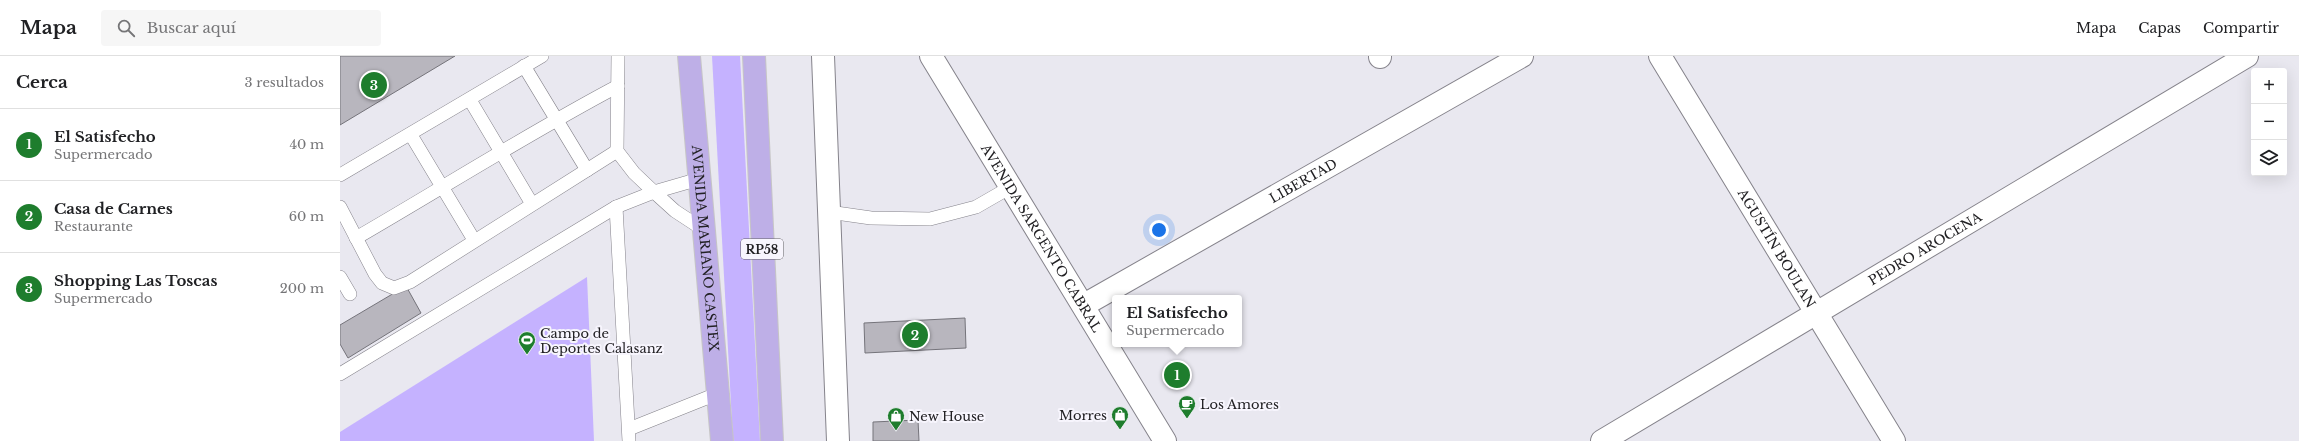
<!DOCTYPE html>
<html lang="es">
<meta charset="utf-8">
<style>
body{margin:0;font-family:"Libre Baskerville",serif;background:#f6f6f6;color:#202124}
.controls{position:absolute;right:12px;top:12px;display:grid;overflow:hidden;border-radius:4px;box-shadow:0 4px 16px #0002}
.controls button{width:36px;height:36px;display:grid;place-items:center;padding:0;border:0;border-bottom:1px solid #e0e0e0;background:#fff;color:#202124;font:20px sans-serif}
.you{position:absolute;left:819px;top:174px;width:14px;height:14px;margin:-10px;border:3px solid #fff;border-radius:50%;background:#1a73e8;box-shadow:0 0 0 6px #1a73e833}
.badge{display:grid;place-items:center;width:26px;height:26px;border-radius:50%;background:#1e7d2d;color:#fff;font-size:13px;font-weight:700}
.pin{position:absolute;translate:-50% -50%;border:2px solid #fff;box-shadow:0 1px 4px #0006}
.popup{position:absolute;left:772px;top:239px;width:130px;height:52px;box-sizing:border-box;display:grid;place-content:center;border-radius:4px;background:#fff;filter:drop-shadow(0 1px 3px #0005);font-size:13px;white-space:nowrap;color:#757577}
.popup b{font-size:15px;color:#202124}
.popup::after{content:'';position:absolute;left:50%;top:100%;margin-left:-8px;border:8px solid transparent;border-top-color:#fff}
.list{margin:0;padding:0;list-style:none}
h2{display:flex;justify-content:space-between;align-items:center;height:52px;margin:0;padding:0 16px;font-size:17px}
h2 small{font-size:13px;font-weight:400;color:#757577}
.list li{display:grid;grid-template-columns:26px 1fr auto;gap:12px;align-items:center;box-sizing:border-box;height:72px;padding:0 16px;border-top:1px solid #e0e0e0}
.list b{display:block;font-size:15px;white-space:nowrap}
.list p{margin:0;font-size:13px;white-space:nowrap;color:#757577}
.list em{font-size:13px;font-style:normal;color:#757577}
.icon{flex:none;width:22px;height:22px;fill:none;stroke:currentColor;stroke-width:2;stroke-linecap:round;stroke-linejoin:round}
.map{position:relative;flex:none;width:1959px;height:385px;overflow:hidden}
header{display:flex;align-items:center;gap:24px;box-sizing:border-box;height:56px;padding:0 20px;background:#fff;border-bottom:1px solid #e0e0e0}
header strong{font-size:19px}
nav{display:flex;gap:22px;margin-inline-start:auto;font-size:14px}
.search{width:280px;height:36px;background:#f6f6f6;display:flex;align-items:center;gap:10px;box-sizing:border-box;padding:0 14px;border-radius:4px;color:#757577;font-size:15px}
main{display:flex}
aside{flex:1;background:#fff}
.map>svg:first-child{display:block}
.green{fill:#c5b2ff}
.building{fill:#b8b6be;stroke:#75747b}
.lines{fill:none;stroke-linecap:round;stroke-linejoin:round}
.service-casing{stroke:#85838b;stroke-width:14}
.minor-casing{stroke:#85838b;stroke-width:24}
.tertiary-casing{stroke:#85838b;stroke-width:24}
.trunk-casing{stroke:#c6c5c6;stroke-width:24}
.service{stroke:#fff;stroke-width:13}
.minor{stroke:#fff;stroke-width:22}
.tertiary{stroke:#fff;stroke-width:22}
.trunk{stroke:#beafe7;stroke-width:22}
.labels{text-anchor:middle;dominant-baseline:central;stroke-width:4;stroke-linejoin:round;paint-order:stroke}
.shield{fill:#f7f5fd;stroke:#626165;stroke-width:1}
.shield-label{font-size:12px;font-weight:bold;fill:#222124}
.street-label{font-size:13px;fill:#222124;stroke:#f7f5fd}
.poi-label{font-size:13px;fill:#222124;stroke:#f7f5fd;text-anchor:start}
</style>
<header>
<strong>Mapa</strong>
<div class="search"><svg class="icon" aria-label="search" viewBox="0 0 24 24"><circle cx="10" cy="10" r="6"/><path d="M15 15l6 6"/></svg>Buscar aquí</div>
<nav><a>Mapa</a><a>Capas</a><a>Compartir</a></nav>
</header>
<main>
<aside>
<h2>Cerca<small>3 resultados</small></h2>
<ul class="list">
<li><span class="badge">1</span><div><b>El Satisfecho</b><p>Supermercado</p></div><em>40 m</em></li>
<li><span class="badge">2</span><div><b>Casa de Carnes</b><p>Restaurante</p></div><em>60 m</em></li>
<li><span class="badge">3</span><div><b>Shopping Las Toscas</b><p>Supermercado</p></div><em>200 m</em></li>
</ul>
</aside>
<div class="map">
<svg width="1959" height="385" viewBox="0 0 1959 385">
<rect width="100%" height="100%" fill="#e9e8f0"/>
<g class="green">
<path d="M372,0h28l20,385h-27z"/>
<path d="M247,221l7,164h-254v-9z"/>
</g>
<g class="building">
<path d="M0,0h115l-115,69z"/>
<path d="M66,230l15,27 -73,45 -8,-14v-19z"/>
<path d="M625,262l1,30 -101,5 -1,-30z"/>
<path d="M578,364l1,21h-46v-19z"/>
</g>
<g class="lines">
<g class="service-casing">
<g id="service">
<path d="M278,0l-1,95 17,22 20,19 21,19 29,19"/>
<path d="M184,10l63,104"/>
<path d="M130,44l62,104"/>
<path d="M71,79l63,105"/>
<path d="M0,119l202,-119"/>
<path d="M0,151l35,67 7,9 12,5 16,-6 207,-131"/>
<path d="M276,151l13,234"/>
<path d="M489,156l42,6 59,1 46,-12 33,-19"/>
<path d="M16,182c88,-51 173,-105 262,-152"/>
<path d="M0,221l10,17"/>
<path d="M0,318l276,-167 38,-15 45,-13"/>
<path d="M289,373l90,-36"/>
</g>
</g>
<g class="minor-casing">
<g id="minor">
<path d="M483,0l15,385"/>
<path d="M1040,0v1"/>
<path id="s1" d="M1320,0l234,385"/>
<path id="s2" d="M744,249l438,-249"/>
<path id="s3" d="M1262,385l645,-385"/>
</g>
</g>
<g class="tertiary-casing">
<g id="tertiary">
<path id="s4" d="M591,0c77,129 157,256 234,385"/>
</g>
</g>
<g class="trunk-casing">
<g id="trunk">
<path id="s5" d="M349,0l33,385"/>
<path d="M414,0l18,385"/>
</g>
</g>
<use href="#service" class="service"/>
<use href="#minor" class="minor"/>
<use href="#tertiary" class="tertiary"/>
<use href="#trunk" class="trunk"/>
</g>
<defs>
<g id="stadium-pin" transform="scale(0.9)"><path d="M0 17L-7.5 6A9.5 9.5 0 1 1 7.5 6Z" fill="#1e7d2d" stroke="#f7f5fd"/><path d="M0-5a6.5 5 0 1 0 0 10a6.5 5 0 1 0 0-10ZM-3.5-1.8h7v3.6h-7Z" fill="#fff"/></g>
<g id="cafe-pin" transform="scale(0.9)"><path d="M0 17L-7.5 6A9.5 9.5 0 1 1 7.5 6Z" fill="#1e7d2d" stroke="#f7f5fd"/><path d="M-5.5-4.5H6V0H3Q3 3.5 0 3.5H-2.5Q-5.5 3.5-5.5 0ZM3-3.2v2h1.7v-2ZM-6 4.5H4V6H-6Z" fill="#fff"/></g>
<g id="shop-pin" transform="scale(0.9)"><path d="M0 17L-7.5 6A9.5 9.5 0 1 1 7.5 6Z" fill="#1e7d2d" stroke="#f7f5fd"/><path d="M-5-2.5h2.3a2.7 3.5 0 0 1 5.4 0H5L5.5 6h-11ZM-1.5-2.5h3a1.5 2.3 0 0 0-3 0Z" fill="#fff"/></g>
</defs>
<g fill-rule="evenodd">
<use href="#stadium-pin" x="187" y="284"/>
<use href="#cafe-pin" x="847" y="348"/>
<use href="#shop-pin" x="780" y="359"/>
<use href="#shop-pin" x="556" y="360"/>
</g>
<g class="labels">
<rect class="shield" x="401" y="183" width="42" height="20" rx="3"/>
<g class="shield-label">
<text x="422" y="193">RP58</text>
</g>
<g class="street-label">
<text stroke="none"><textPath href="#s2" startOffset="252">LIBERTAD</textPath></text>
<text stroke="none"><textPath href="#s4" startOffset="213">AVENIDA SARGENTO CABRAL</textPath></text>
<text stroke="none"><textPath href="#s5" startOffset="193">AVENIDA MARIANO CASTEX</textPath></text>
<text stroke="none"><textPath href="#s1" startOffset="225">AGUSTÍN BOULAN</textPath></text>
<text stroke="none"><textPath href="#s3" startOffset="376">PEDRO AROCENA</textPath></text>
</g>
<g class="poi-label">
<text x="200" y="277">Campo de<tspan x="200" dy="15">Deportes Calasanz</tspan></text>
<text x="860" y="348">Los Amores</text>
<text x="767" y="359" text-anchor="end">Morres</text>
<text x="569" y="360">New House</text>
</g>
</g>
</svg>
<div class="controls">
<button>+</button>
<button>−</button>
<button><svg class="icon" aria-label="layers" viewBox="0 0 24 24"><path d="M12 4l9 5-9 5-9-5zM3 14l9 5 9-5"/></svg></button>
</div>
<div class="you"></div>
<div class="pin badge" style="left:837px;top:319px">1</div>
<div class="popup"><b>El Satisfecho</b>Supermercado</div>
<div class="pin badge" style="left:575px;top:279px">2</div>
<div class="pin badge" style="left:34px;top:29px">3</div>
</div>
</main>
